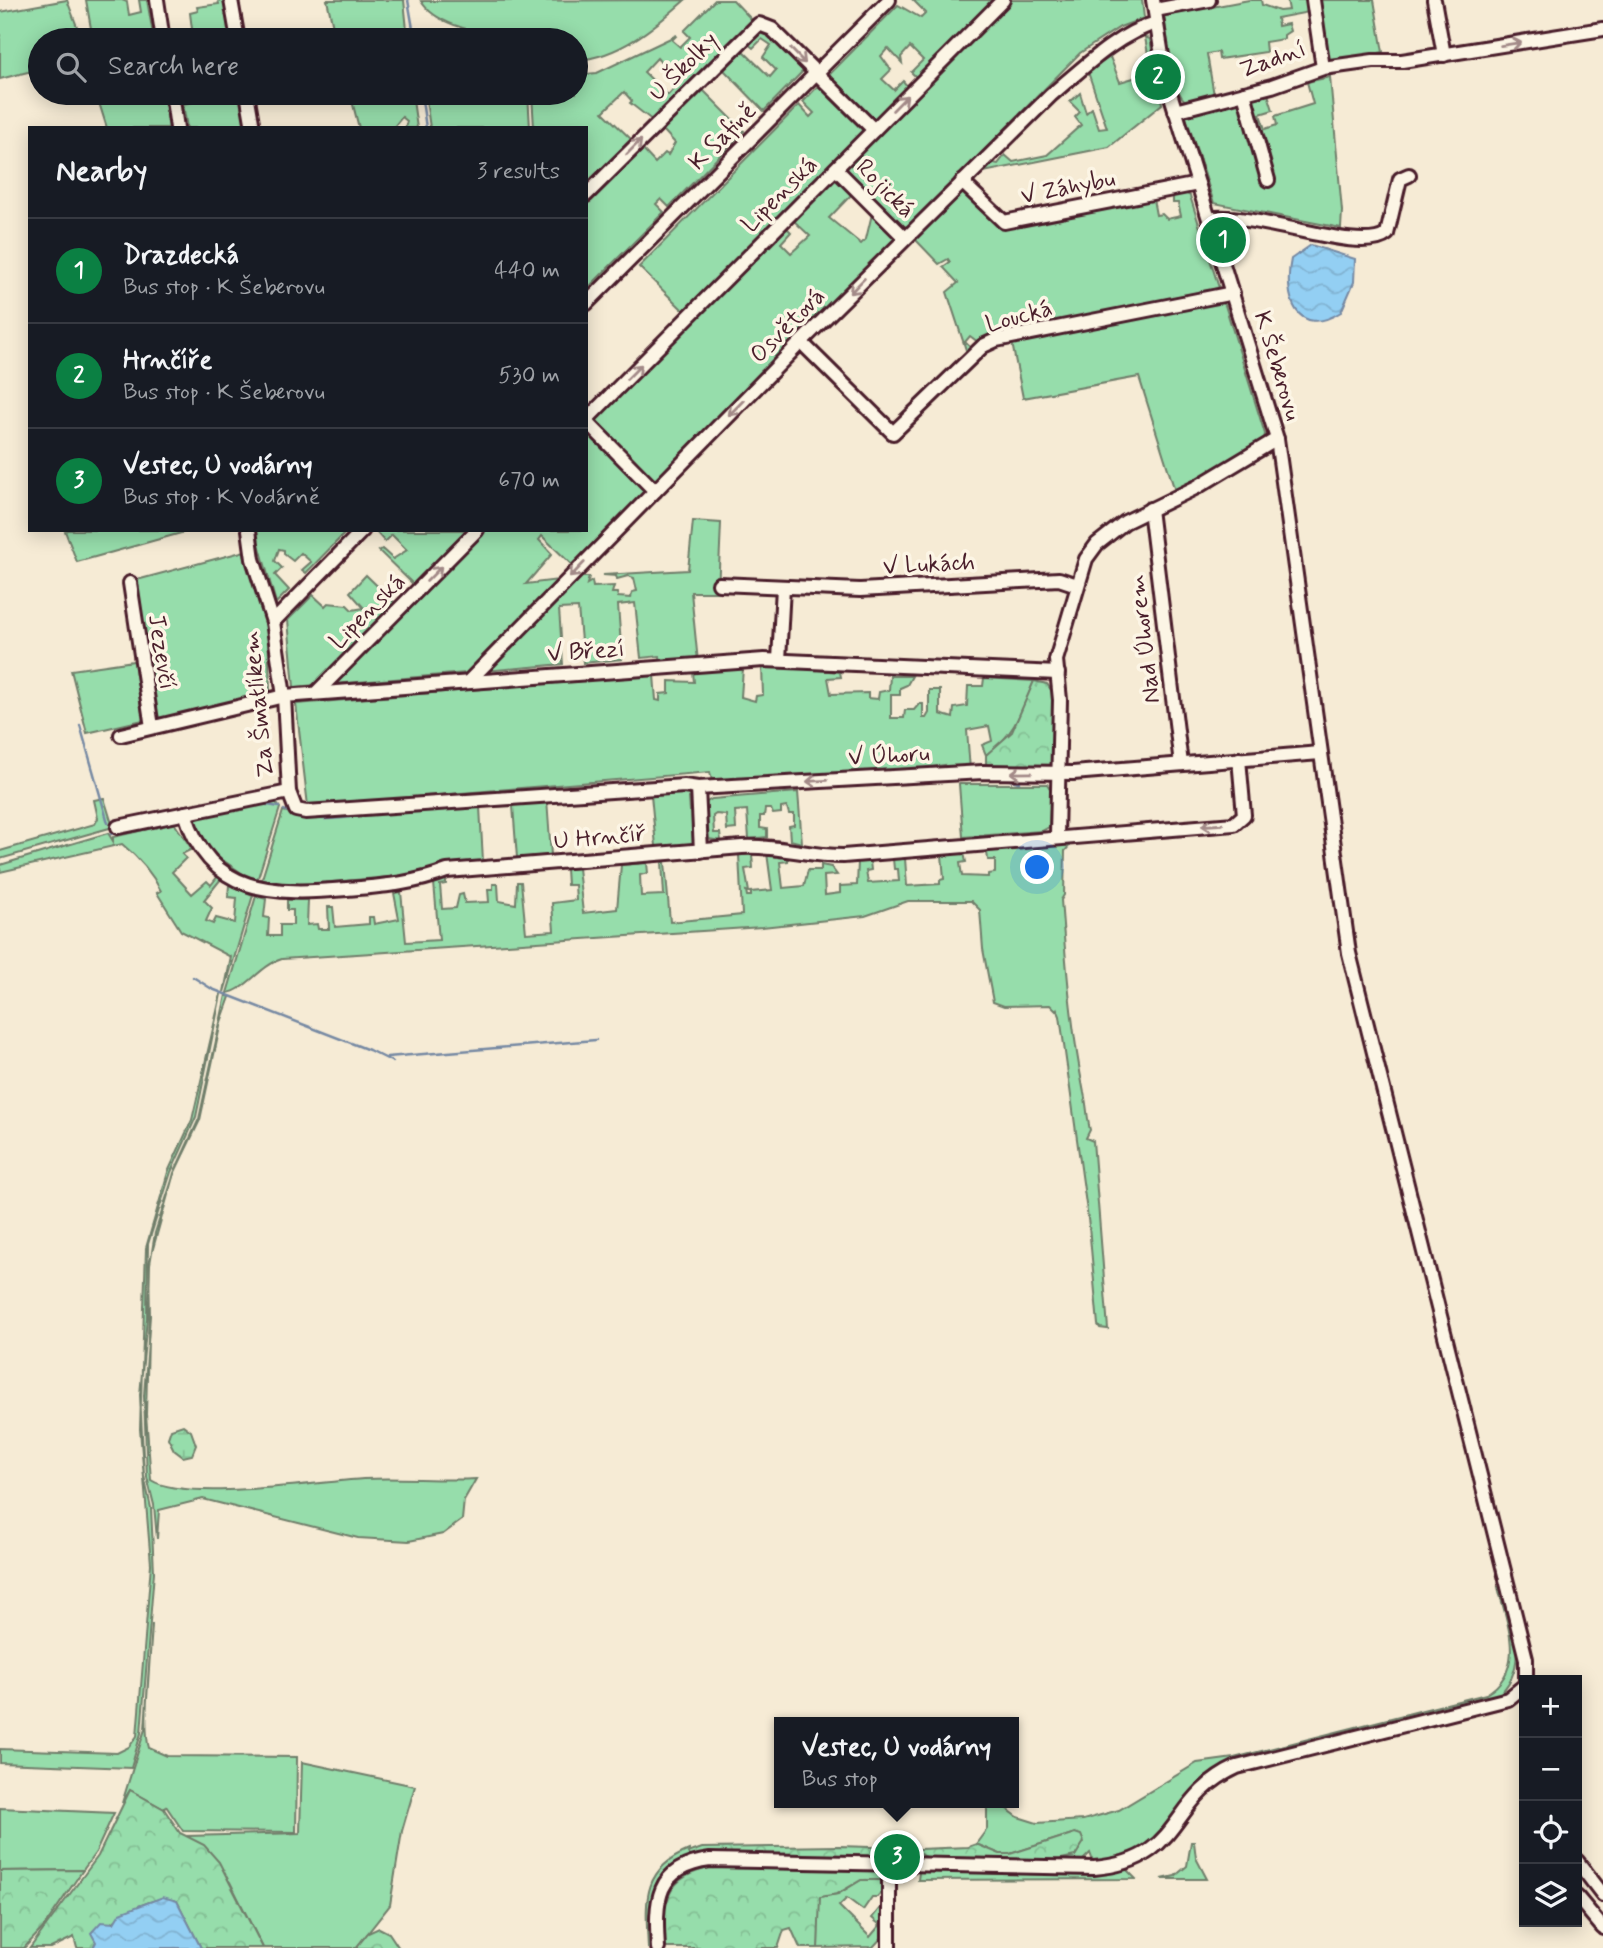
<!DOCTYPE html>
<meta charset="utf-8">
<style>
body{margin:0;font-family:Mynerve,sans-serif;background:#242831;color:#f1f3f6}
.controls{position:absolute;right:21px;bottom:21px;display:grid;overflow:hidden;border-radius:0px;box-shadow:0 4px 18px #0003}
.controls button{width:63px;height:63px;display:grid;place-items:center;padding:0;border:0;border-bottom:2px solid #363941;background:#171b24;color:#f1f3f6;font:35px sans-serif}
.you{position:absolute;left:1038px;top:868px;width:24px;height:24px;margin:-18px;border:5px solid #fff;border-radius:50%;background:#1a73e8;box-shadow:0 0 0 10px #1a73e833}
.badge{display:grid;place-items:center;width:46px;height:46px;border-radius:50%;background:#0b8043;color:#fff;font-size:23px;font-weight:700}
.pin{position:absolute;translate:-50% -50%;border:4px solid #fff;box-shadow:0 2px 7px #0006}
.popup{position:absolute;left:774px;top:1717px;width:245px;height:91px;box-sizing:border-box;display:grid;place-content:center;border-radius:0px;background:#171b24;filter:drop-shadow(0 2px 5px #0005);font-size:23px;white-space:nowrap;color:#9ea1a6}
.popup b{font-size:26px;color:#f1f3f6}
.popup::after{content:'';position:absolute;left:50%;top:100%;margin-left:-14px;border:14px solid transparent;border-top-color:#171b24}
.list{margin:0;padding:0;list-style:none}
h2{display:flex;justify-content:space-between;align-items:center;height:91px;margin:0;padding:0 28px;font-size:30px}
h2 small{font-size:23px;font-weight:400;color:#9ea1a6}
.list li{display:grid;grid-template-columns:46px 1fr auto;gap:21px;align-items:center;box-sizing:border-box;height:105px;padding:0 28px;border-top:2px solid #363941}
.list b{display:block;font-size:26px;white-space:nowrap}
.list p{margin:0;font-size:23px;white-space:nowrap;color:#9ea1a6}
.list em{font-size:23px;font-style:normal;color:#9ea1a6}
.icon{flex:none;width:38px;height:38px;fill:none;stroke:currentColor;stroke-width:2;stroke-linecap:round;stroke-linejoin:round}
.map{position:relative;flex:none;width:1603px;height:1948px;overflow:hidden}
.search{position:absolute;background:#171b24;box-shadow:0 4px 18px #0003;left:28px;top:28px;width:560px;height:77px;display:flex;align-items:center;gap:18px;box-sizing:border-box;padding:0 24px;border-radius:38px;color:#9ea1a6;font-size:26px}
.panel{position:absolute;background:#171b24;box-shadow:0 4px 18px #0003;left:28px;top:126px;width:560px;height:406px;border-radius:0px}
.map>svg:first-child{display:block}
.green{fill:#96ddab;stroke:#707e6b;stroke-width:2;fill-rule:evenodd}
.forest{fill:url(#forest-crowns);stroke:#707e6b;stroke-width:2}
.wetland{fill:url(#wetland-marsh);stroke:#707e6b;stroke-width:2}
.water{fill:url(#water-waves);stroke:#7689a3;stroke-width:2}
.lines{fill:none;stroke-linecap:round;stroke-linejoin:round}
.stream{stroke:#7689a3;stroke-width:2.5}
.minor-casing{stroke:#4a1f2b;stroke-width:18}
.minor{stroke:#fcf5e5;stroke-width:12}
.oneway{stroke:#a38a88}
.labels{text-anchor:middle;dominant-baseline:central;stroke-width:7;stroke-linejoin:round;paint-order:stroke}
.street-label{font-size:24px;fill:#4a1f2b;stroke:#fcf5e5}
</style>
<div class="map">
<svg width="1603" height="1948" viewBox="0 0 1603 1948">
<defs>
<pattern id="forest-crowns" width="20" height="18" patternUnits="userSpaceOnUse" patternTransform="scale(1.75)"><rect width="20" height="18" fill="#96ddab"/><path d="M2 6a3 3 0 1 1 6 0M12 15a3 3 0 1 1 6 0" fill="none" stroke="#83bd93"/></pattern>
<pattern id="wetland-marsh" width="20" height="14" patternUnits="userSpaceOnUse" patternTransform="scale(1.75)"><rect width="20" height="14" fill="#96ddab"/><path d="M1 5h8M5 5V1M11 12h8M15 12V8" fill="none" stroke="#83bd93"/></pattern>
<pattern id="water-waves" width="16" height="10" patternUnits="userSpaceOnUse" patternTransform="scale(1.75)"><rect width="16" height="10" fill="#93cff3"/><path d="M0 5q4-4 8 0t8 0" fill="none" stroke="#80b1d0"/></pattern>
</defs>
<rect width="100%" height="100%" fill="#f6ebd5"/>
<filter id="ink" filterUnits="userSpaceOnUse"><feTurbulence type="fractalNoise" baseFrequency=".0143" numOctaves="2"/><feDisplacementMap in="SourceGraphic" scale="14" xChannelSelector="R" yChannelSelector="G"/><feConvolveMatrix kernelMatrix="1 2 1 2 8 2 1 2 1" color-interpolation-filters="sRGB"/></filter>
<g filter="url(#ink)">
<g class="green">
<path d="M67,0l15,40h-42v29l-40,10v-67z"/>
<path d="M86,0h36l5,2 2,13 12,-3 -2,-12h8l7,40h-61z"/>
<path d="M218,0h8l7,40h-60l20,-3 -3,-24 8,-2 -1,-4 22,-3z"/>
<path d="M327,0h77l4,40h-72z"/>
<path d="M685,0c-30,27 -67,58 -109,60v-20c-19,0 -43,4 -61,0 -29,-7 -78,-12 -94,-39z"/>
<path d="M715,0h18l19,20 -99,101 -23,-18 2,-2 -8,-9 -21,20 30,29 -47,47v-60h-52l-2,-35h44v-18l21,-2 80,-38 -5,5 8,7 10,-10 -6,-6zM657,58l22,25 -11,12 -24,-23z"/>
<path d="M913,0h81l-77,78 -6,-6 12,-12 -13,-13 -9,10 1,6 -14,-15 -7,8 10,14 -9,9 12,11 9,-9 5,6 -34,34 -46,-45 70,-71 23,13 5,-5z"/>
<path d="M1011,0h131l2,18 -24,9 -40,26 -171,173 -7,1 -55,-55 -1,-6z"/>
<path d="M1249,0h12l1,5 17,6 10,-1 -2,-10h20l2,12 -32,6 1,8 10,-2 2,7 -6,4v4l-19,3 1,10 -47,7 -1,-7 -11,2 7,41 -29,6c-15,-14 -17,-64 -21,-85z"/>
<path d="M1319,0h55l9,52 -54,12z"/>
<path d="M762,28l42,42 -40,41 -42,-43 19,-19 29,28 6,-7 -13,-13 8,-12 -9,-6 -9,9 -6,-5z"/>
<path d="M1145,37l5,2 12,65 -53,43 -130,26 10,-11 9,2 7,-9 8,7 34,-7 34,-30 -6,-8 5,-5 -10,-10 10,-9 6,20 6,-5 7,21 8,-1 -19,-56 22,-15 10,25 27,-8 -1,-7 4,-1z"/>
<path d="M1330,77l12,134 -1,17 -127,-25 -29,-89 83,-20 5,16 -13,4 5,15 12,-4 -2,-9 38,-12 -6,-22z"/>
<path d="M819,85l45,45 -179,182 -46,-45 160,-162 11,12 4,-4 -11,-11z"/>
<path d="M702,89l42,42 -75,76 -8,-8 -5,5 8,8 -78,78v-85l56,-56 13,14 10,-10 3,2 7,-12 -13,-14z"/>
<path d="M96,93h42l1,3 24,-3 6,35h-62z"/>
<path d="M195,93h47l6,35h-61l-4,-24 11,-2z"/>
<path d="M350,93h62l5,35h-12l2,-7 -5,-4 -9,11h-34z"/>
<path d="M425,93h103l2,35h-100z"/>
<path d="M835,177l17,17 -23,24 32,26 5,-5 6,-25 25,24 -243,245 -61,-62 193,-194 5,5 -10,11 10,10 19,-17 -17,-16z"/>
<path d="M962,189l39,39 152,-29 3,16 6,-1 5,5 14,-3 -3,-13h-5v-7l12,-3 5,3 29,92 -224,46 -17,8 -8,-6 -5,6 7,7 -5,4 -20,-61 11,-9 -15,-16 7,-5 -2,-3 -9,5 -25,-26z"/>
<path d="M1220,302l5,3 40,129 -1,6 -34,23 -55,28 -36,-114 -116,21 -11,-55z"/>
<path d="M586,432l60,59 -74,74 -30,-29 -3,4 13,14 -26,30 32,-4 -92,93 -132,11 151,-154h101z"/>
<path d="M693,521l28,2 -3,69h-27l7,70 -37,3 -1,-9 -19,2 -6,-55 -17,2 4,54 -39,4 -5,-55 -19,1 4,55 -78,7 92,-94h12l-2,7 5,-3 1,6 21,-1 -2,7h5l1,4 13,1 1,-6 5,-1 -3,-13 -6,-2 -11,3 -1,-3 -13,-1 85,-5z"/>
<path d="M67,530h125l-115,32 -12,-31z"/>
<path d="M255,530h93l-42,43 -4,-3 9,-8 -10,-9 -8,8 -9,-7v-4l-5,-1 -4,12 7,7 -7,7 14,15 -13,13z"/>
<path d="M377,530h91l-54,55 -35,-34 3,-2 11,10 14,-9 -15,-15 -7,7 -9,-10z"/>
<path d="M245,551l23,74 2,66 -10,7 -104,23 -23,-140z"/>
<path d="M366,575l28,27h3l-81,83 -22,2 -6,-67 25,-25 12,11 3,-3 19,2 5,5 12,-2 -14,-16z"/>
<path d="M134,661l9,59 -56,13 -16,-63z"/>
<path d="M770,666l70,6 1,5 -13,1 3,16 37,-1v5l10,1 1,-7 10,-2 1,-14h22l-5,9 -7,3v7h-9v23h13l1,-8h9l5,-6h4v14h3l3,-5v-23h11v24l13,4 1,-10 13,-2 1,-20h15l1,-8 50,3c-12,30 -20,55 -48,74l-4,-10 10,-4 -3,-15 -22,4 3,40 -24,1 -1,-6 -27,4 -1,3 -33,3v-4h-6v5l-23,-3 -4,3 -22,-2 -117,7 -2,-9 -402,34 -12,-102 358,-29 2,25 4,1v-7l9,-1v-12l25,1 -1,-10 50,-4 -2,29 14,4 1,-5 7,-1 -1,-28z"/>
<path d="M959,784h88l4,6 -2,37 -7,4 -79,6z"/>
<path d="M798,792l4,51 -12,-3 -1,-14 5,-1v-11h-5l-2,-7 -6,1v5l-8,1 -2,-5h-6l-1,7h-4v12l7,1v8l-18,2 -2,-29 -12,1 1,18 -9,1 -1,-15 -10,-1 -3,2 1,17h6l1,8 -12,-2 -4,-36 7,-4z"/>
<path d="M681,793l11,1 1,4h-4l1,13h4l1,30 -7,6 -32,-1 -5,-51z"/>
<path d="M104,798l9,29 -113,32v-8l95,-27 3,-6 -4,-18z"/>
<path d="M547,799l4,56 -34,3 -4,-52 -33,1 3,54 -37,3 -33,11 -93,8 -1,4 -22,2v-4h-37l23,-74 29,7z"/>
<path d="M275,801l5,7 -24,76 -14,-6 1,-4 -19,-13 -3,3 -9,-9v-4l-19,-30 11,-5 -1,-3z"/>
<path d="M174,823l18,26 -10,5 4,4 -14,14 20,22 15,-13 4,4 7,-9 3,3 -17,21 8,8 -6,13 7,3 3,-6 19,5 2,-25 -9,-1 1,-12 24,10 -29,97 7,-35 -50,-26 -24,-38 4,-2c-9,-18 -23,-34 -39,-47l-122,28v-7l108,-32 5,8v-4z"/>
<path d="M1083,839l1,4 -13,1 -6,7 -1,44 -3,5c5,64 10,128 23,193 3,12 3,25 6,37l-4,8 7,3 15,188 -8,-1 -2,-3 -9,-99 -29,-210 -3,-7 -1,2 -6,-6 -46,1 -11,-4 -10,-53 -3,-39 -9,-9h-63l-43,15 -103,11 -480,32c-22,6 -36,32 -55,34l29,-97 10,3 -2,18 5,1 -1,18h12v-11h13v-15h-6v-10h21l-1,25 10,-1 1,5h11l-1,-22h5l2,20 34,-3v-7h4l1,7 25,-5 -5,-26 7,-1 5,50 33,-2 -5,-57 12,-4v5l-6,1 2,24 14,-1 3,-13 4,-1 2,9 24,-1 -1,-13h5v-5h5l1,17 17,3 1,-22h4l5,51 28,-2 -2,-28 24,-3 -1,-15h-8l-1,-16 12,-1 5,45 34,-4 4,-44 26,-2 1,10 -8,2 1,21 23,-1 -2,-33h3l5,60 72,-7 -3,-60 13,-1 1,14 -8,1 4,23 -3,-1 1,5h4v-4l21,-2 -5,-37 21,2v6l-8,1 3,26 21,-2 4,-16h13v-5l10,2 6,8 -13,1 1,19 15,-2v-7l17,-1 1,-23 12,-1 1,9 -5,1 2,12 31,-2 -1,-12h-4l-1,-10 12,-1 2,28 33,-2v-4l4,-1 -2,-24 22,-2 2,9 -6,1 2,13 26,1v-3l7,-1v-13h-7l-1,-8z"/>
<path d="M221,994l-25,123 -25,55 -23,72 -1,74 -7,77 4,81 7,32 3,64 -13,161 -10,35 -131,-5v-14l117,4 12,-6 8,-11 14,-172 -11,-135 6,-181 22,-76 24,-52z"/>
<path d="M226,995l4,2 -9,25 -21,98 -26,54 -19,59 -5,31 -4,150 5,66c33,22 168,2 212,-1 38,-2 75,2 113,0l-12,21 -2,20 -19,14 -34,7 -51,-3 -155,-39 -44,11 -2,29 -3,-34 -7,-28 -3,-81 6,-80 -1,-53 25,-90 25,-54z"/>
<path d="M1503,1586c9,37 29,82 -7,111l-274,71c-57,30 -48,93 -129,93l-3,-8 -8,8 -34,1 27,-6 4,-11 -4,-12 -65,21h-10l-24,-10 11,-15v-26h12l19,14 19,6 46,-3 36,-10 78,-47 37,-5 252,-64c41,-24 21,-70 12,-107z"/>
<path d="M152,1624c-1,27 -10,103 -3,124l18,8 130,1 -1,75 -113,-1 -17,-25 -2,3 -34,-19 -8,13 23,-74z"/>
<path d="M302,1762l113,24 -13,45 -12,74 -34,43h-93l-33,-66 -43,-46 113,-3z"/>
<path d="M0,1808l114,5 -18,39 -13,18 -83,1z"/>
<path d="M1191,1842h3l2,16 11,21h-45l13,-3 12,-10z"/>
<path d="M689,1850l1,6h8c-52,10 -50,50 -46,92h-4c-2,-45 -8,-78 41,-98z"/>
<path d="M905,1870h222l9,9 -218,1 1,-8 -9,-2 -6,11 -2,-3z"/>
<path d="M861,1880h23l1,8 -8,9h-5l-9,13 -16,-12 -8,8 31,31 10,-12 -8,-7 7,-9h7v24l-13,14 -55,1 1,-51 19,-3z"/>
</g>
<g class="forest">
<path d="M1034,681l13,3 8,12 -1,67 -4,4 -64,2v-14l26,-23z"/>
<path d="M130,1790l34,19 16,24 24,12 15,17 44,86h-62l-24,-47c-29,-8 -72,19 -84,47h-16l-3,-11 -23,11h-21l68,-92z"/>
<path d="M1075,1833l6,2 3,7 -9,14 -27,6 -118,-3 -12,-6 1,-4 49,-2 8,-3 24,10h10z"/>
<path d="M839,1846l62,2v8l-31,-1 -1,4 -179,-3 -2,-3 14,-5z"/>
<path d="M727,1865l148,6 9,9h-23l-24,14 -17,3 -2,51h-18l-9,-20 -7,2 -6,18h-116c2,-55 4,-75 65,-83z"/>
<path d="M83,1870l-40,58 -19,20h-24v-77z"/>
<path d="M379,1928l10,5 10,15h-43l12,-15z"/>
</g>
<path class="wetland" d="M183,1425l8,6 5,14 -4,10 -9,2 -9,-7 -6,-12 3,-9z"/>
<g class="water">
<path d="M1311,245l44,14 -1,23 -13,30c-45,28 -58,-16 -50,-53z"/>
<path d="M163,1897l14,4 24,47h-108l3,-6 -5,-9 10,-11 13,1 6,-10z"/>
</g>
<g class="lines">
<g class="stream">
<path d="M408,0l7,40"/>
<path d="M421,93l5,35"/>
<path d="M80,725l28,98"/>
<path d="M1001,778l18,4"/>
<path d="M1034,780l9,-1"/>
<path d="M942,781l49,-3"/>
<path d="M844,786l89,-5"/>
<path d="M784,790l42,-3"/>
<path d="M717,794l48,-3"/>
<path d="M624,796l29,-2"/>
<path d="M262,804l17,3"/>
<path d="M284,810c32,17 72,5 107,2"/>
<path d="M111,834l8,-2"/>
<path d="M193,977l19,12 157,61 24,12"/>
<path d="M387,1057l209,-17"/>
</g>
<g class="minor-casing">
<g id="minor">
<path d="M157,0l6,40"/>
<path d="M231,0l7,40"/>
<path d="M1153,0l13,80 111,359 72,514 163,650 14,56v21"/>
<path d="M1313,0l10,68"/>
<path d="M1434,0l10,55"/>
<path d="M1155,10l54,-10"/>
<path d="M172,93l5,35"/>
<path d="M247,93l6,35"/>
<path d="M1244,93l24,87"/>
<path d="M1175,111l97,-25 51,-18 50,-7h29l201,-32"/>
<path d="M836,169l69,69"/>
<path d="M962,182l42,40 194,-38"/>
<path d="M586,195l173,-171 13,5 102,101"/>
<path d="M1209,219c43,-9 152,37 178,15l13,-55 9,-4"/>
<path d="M586,304l303,-304"/>
<path d="M801,342l92,91 90,-87 13,-6 237,-47"/>
<path d="M586,420l417,-420"/>
<path d="M586,421l69,70"/>
<path d="M1150,509l31,255"/>
<path d="M249,530l4,29 20,63 11,74 5,96 7,18 10,2 378,-26 14,2 285,-16 90,1 247,-20"/>
<path d="M130,583l22,144"/>
<path d="M719,584l141,6 199,-11 18,6"/>
<path d="M273,622l90,-92"/>
<path d="M779,660l4,-73"/>
<path d="M469,681l332,-339 250,-247c31,-26 66,-61 105,-72"/>
<path d="M317,692l160,-162"/>
<path d="M121,735l163,-39 480,-36 294,13"/>
<path d="M698,788l3,63"/>
<path d="M185,813c25,83 89,82 162,76 35,-3 66,-5 100,-18l295,-24c37,-2 65,9 101,9l391,-32 10,-9 -5,-56"/>
<path d="M118,827l171,-35"/>
<path d="M1057,836l3,-136 -4,-40 30,-101 11,-15 28,-22 72,-35 80,-48"/>
<path d="M1577,1861l26,34"/>
<path d="M889,1863v85"/>
<path d="M1577,1897l26,31"/>
<path d="M658,1948c-3,-47 -3,-81 52,-88l384,8c92,-8 72,-69 143,-101l271,-68 16,-13"/>
</g>
</g>
<use href="#minor" class="minor"/>
</g>
<defs><path id="oneway-shaft" d="M-6 0H5M1.5-3L5.5 0L1.5 3" fill="none" stroke-width="1.6" stroke-linecap="round" stroke-linejoin="round" transform="scale(1.75)"/></defs>
<g class="oneway">
<use href="#oneway-shaft" transform="translate(1511 44) rotate(-9)"/>
<use href="#oneway-shaft" transform="translate(798 56) rotate(46)"/>
<use href="#oneway-shaft" transform="translate(900 103) rotate(-45)"/>
<use href="#oneway-shaft" transform="translate(634 147) rotate(-45)"/>
<use href="#oneway-shaft" transform="translate(857 286) rotate(135)"/>
<use href="#oneway-shaft" transform="translate(634 372) rotate(-45)"/>
<use href="#oneway-shaft" transform="translate(736 408) rotate(135)"/>
<use href="#oneway-shaft" transform="translate(577 570) rotate(134)"/>
<use href="#oneway-shaft" transform="translate(434 574) rotate(-45)"/>
<use href="#oneway-shaft" transform="translate(1021 773) rotate(179)"/>
<use href="#oneway-shaft" transform="translate(817 781) rotate(177)"/>
<use href="#oneway-shaft" transform="translate(1212 825) rotate(176)"/>
</g>
</g>
<g class="labels">
<g class="street-label">
<text transform="translate(1273 60) rotate(-20)">Zadní</text>
<text transform="translate(684 67) rotate(-45)">U Školky</text>
<text transform="translate(723 137) rotate(-45)">K Safině</text>
<text transform="translate(1068 188) rotate(-11)">V Záhybu</text>
<text transform="translate(885 189) rotate(45)">Rojická</text>
<text transform="translate(780 195) rotate(-45)">Lipenská</text>
<text transform="translate(1019 317) rotate(-15)">Loucká</text>
<text transform="translate(788 326) rotate(-45)">Osvětová</text>
<text transform="translate(1277 366) rotate(73)">K Šeberovu</text>
<text transform="translate(929 565) rotate(-3)">V Lukách</text>
<text transform="translate(368 612) rotate(-45)">Lipenská</text>
<text transform="translate(1145 639) rotate(-97)">Nad Úhorem</text>
<text transform="translate(161 652) rotate(81)">Jezevčí</text>
<text transform="translate(586 652) rotate(-4)">V Březí</text>
<text transform="translate(259 704) rotate(-96)">Za Šmatlíkem</text>
<text transform="translate(889 756) rotate(-3)">V Úhoru</text>
<text transform="translate(600 838) rotate(-5)">U Hrnčíř</text>
</g>
</g>
</svg>
<div class="controls">
<button>+</button>
<button>−</button>
<button><svg class="icon" aria-label="locate" viewBox="0 0 24 24"><circle cx="12" cy="12" r="6"/><path d="M12 2v4M12 18v4M2 12h4M18 12h4"/></svg></button>
<button><svg class="icon" aria-label="layers" viewBox="0 0 24 24"><path d="M12 4l9 5-9 5-9-5zM3 14l9 5 9-5"/></svg></button>
</div>
<div class="you"></div>
<div class="pin badge" style="left:1223px;top:240px">1</div>
<div class="pin badge" style="left:1158px;top:77px">2</div>
<div class="pin badge" style="left:897px;top:1857px">3</div>
<div class="popup"><b>Vestec, U vodárny</b>Bus stop</div>
<div class="search"><svg class="icon" aria-label="search" viewBox="0 0 24 24"><circle cx="10" cy="10" r="6"/><path d="M15 15l6 6"/></svg>Search here</div>
<section class="panel">
<h2>Nearby<small>3 results</small></h2>
<ul class="list">
<li><span class="badge">1</span><div><b>Drazdecká</b><p>Bus stop · K Šeberovu</p></div><em>440 m</em></li>
<li><span class="badge">2</span><div><b>Hrnčíře</b><p>Bus stop · K Šeberovu</p></div><em>530 m</em></li>
<li><span class="badge">3</span><div><b>Vestec, U vodárny</b><p>Bus stop · K Vodárně</p></div><em>670 m</em></li>
</ul>
</section>
</div>
